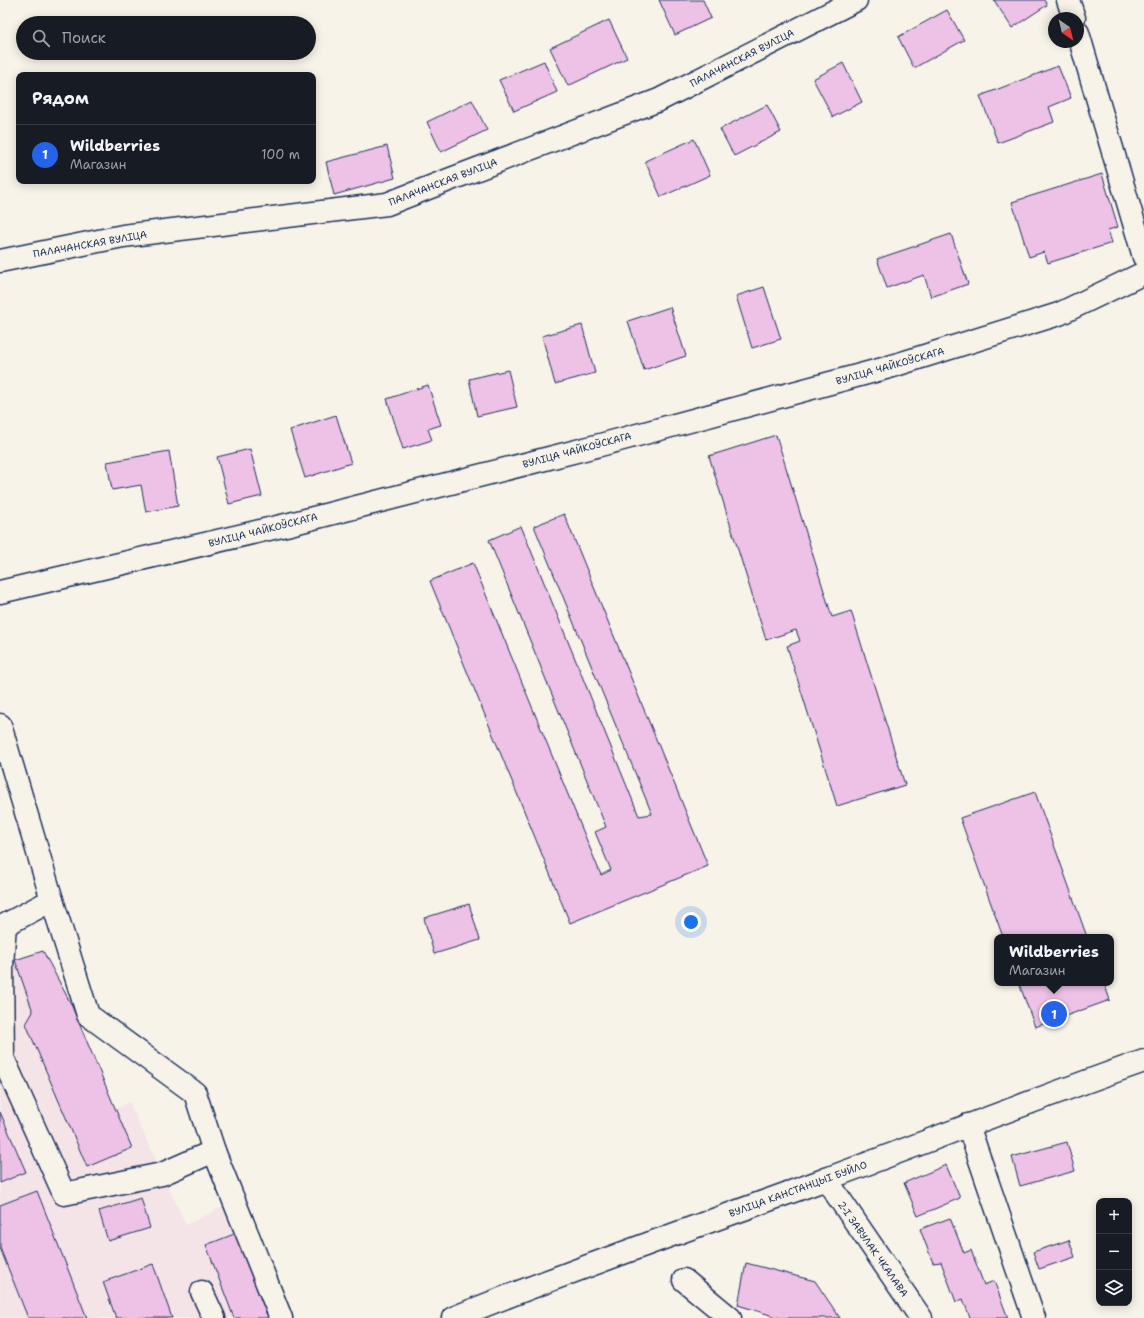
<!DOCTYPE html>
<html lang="ru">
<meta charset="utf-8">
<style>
body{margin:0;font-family:"Shantell Sans",sans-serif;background:#20242c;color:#f1f3f6}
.controls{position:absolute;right:12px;bottom:12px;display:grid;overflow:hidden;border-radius:8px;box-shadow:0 2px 10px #0003}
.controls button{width:36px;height:36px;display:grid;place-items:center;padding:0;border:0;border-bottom:1px solid #363941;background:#171b24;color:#f1f3f6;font:20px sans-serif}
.compass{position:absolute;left:1048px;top:12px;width:36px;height:36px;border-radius:50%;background:#171b24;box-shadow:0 2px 10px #0003;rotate:145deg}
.you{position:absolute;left:691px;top:922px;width:14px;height:14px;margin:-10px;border:3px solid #fff;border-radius:50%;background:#1a73e8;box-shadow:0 0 0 6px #1a73e833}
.badge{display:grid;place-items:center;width:26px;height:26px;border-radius:50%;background:#2563eb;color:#fff;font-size:13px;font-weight:700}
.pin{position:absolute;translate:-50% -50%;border:2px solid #fff;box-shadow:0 1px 4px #0006}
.popup{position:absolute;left:994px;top:934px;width:120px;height:52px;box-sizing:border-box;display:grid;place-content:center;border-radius:8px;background:#171b24;filter:drop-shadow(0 1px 3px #0005);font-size:13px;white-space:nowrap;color:#9ea1a6}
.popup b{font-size:15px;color:#f1f3f6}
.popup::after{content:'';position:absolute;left:50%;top:100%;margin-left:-8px;border:8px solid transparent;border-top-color:#171b24}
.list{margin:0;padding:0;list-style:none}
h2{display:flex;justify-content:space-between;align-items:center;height:52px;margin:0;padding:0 16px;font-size:17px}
h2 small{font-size:13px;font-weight:400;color:#9ea1a6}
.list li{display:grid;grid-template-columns:26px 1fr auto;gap:12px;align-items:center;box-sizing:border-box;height:60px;padding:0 16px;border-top:1px solid #363941}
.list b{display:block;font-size:15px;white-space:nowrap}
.list p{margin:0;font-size:13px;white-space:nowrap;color:#9ea1a6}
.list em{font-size:13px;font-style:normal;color:#9ea1a6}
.icon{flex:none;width:22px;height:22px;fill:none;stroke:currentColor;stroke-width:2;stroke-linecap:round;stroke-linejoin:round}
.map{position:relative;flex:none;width:1144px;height:1318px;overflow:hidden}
.search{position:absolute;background:#171b24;box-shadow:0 2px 10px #0003;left:16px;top:16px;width:300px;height:44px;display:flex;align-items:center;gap:10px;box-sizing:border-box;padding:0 14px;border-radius:22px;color:#9ea1a6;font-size:15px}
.panel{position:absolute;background:#171b24;box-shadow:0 2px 10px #0003;left:16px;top:72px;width:300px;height:112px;border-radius:8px}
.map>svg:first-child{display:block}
.built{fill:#f4e4e7}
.building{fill:#eec1e6;stroke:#1b2f5e}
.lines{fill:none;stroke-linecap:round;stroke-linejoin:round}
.minor-casing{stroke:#1b2f5e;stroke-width:25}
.minor{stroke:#f7f3e8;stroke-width:22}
.labels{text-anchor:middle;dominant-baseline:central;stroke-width:3.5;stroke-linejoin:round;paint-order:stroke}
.street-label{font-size:10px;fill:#1b2f5e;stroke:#f7f3e8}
</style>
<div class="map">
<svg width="1144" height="1318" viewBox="0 0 1144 1318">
<rect width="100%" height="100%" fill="#f7f3e8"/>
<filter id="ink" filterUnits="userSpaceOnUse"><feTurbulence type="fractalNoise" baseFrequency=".025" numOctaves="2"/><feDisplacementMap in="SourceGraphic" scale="8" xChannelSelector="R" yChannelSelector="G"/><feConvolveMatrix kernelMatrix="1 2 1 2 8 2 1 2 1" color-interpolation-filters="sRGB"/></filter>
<g filter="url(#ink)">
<path class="built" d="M43,951l73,158 13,-7 57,123 38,-19 10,28 8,-3 34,87h-276v-352l15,-6z"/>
<g class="building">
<path d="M659,0h44l8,18 -36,17z"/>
<path d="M994,0h50l3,5 -35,23z"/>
<path d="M947,10l17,30 -50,28 -16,-31z"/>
<path d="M609,20l18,38 -59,28 -18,-38z"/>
<path d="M544,61l13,31 -43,19 -15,-31z"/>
<path d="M843,63l19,39 -29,15 -20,-38z"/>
<path d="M1058,66l13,32 -22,9 5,15 -56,21 -18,-47z"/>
<path d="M472,100l15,30 -46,22 -14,-30z"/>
<path d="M767,105l14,27 -47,24 -14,-27z"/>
<path d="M694,139l16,36 -49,22 -16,-36z"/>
<path d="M387,146l8,32 -61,17 -8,-33z"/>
<path d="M1102,174l16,53 -10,3 4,13 -64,20 -4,-11 -15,5 -17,-55z"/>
<path d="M951,234l17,50 -37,13 -7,-22 -37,13 -10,-29z"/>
<path d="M764,287l17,52 -29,9 -16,-52z"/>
<path d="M670,307l16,49 -42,14 -16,-49z"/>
<path d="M582,325l13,48 -40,11 -13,-48z"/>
<path d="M508,370l9,37 -40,9 -8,-37z"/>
<path d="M428,385l13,40 -13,4 4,11 -29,9 -16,-50z"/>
<path d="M336,415l15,48 -46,15 -15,-48z"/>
<path d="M776,435l56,182 19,-6 54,174 -68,21 -50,-160 13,-5 -4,-11 -30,10 -57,-184z"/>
<path d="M250,449l12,47 -33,8 -12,-47z"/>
<path d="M169,451l9,55 -32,6 -5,-27 -29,5 -5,-28z"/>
<path d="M564,514l144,352 -138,57 -140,-342 43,-18 128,312 10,-5 -16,-38 11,-5 -117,-287 32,-14 118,290 13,-2 -118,-288z"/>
<path d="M1035,792l52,145h-84l-43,-119z"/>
<path d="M469,904l11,36 -46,14 -10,-36z"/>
<path d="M43,951l28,53 61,144 -45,19 -61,-143 7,-12 -18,-52z"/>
<path d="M1019,983h85l6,17 -75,27z"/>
<path d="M0,1112l26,60 -26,11z"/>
<path d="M1067,1142l8,29 -55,15 -8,-29z"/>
<path d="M946,1165l14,33 -42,18 -14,-33z"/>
<path d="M37,1191l30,76 20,51h-59l-28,-70v-43z"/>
<path d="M141,1198l9,30 -42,13 -9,-30z"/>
<path d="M950,1218l14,35 7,-3 13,35 10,-4 14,37h-38l-7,-19 -7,3 -15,-40 -8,1 -13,-34z"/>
<path d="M242,1231l34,87h-42l-28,-73z"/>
<path d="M1069,1240l6,17 -36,12 -6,-17z"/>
<path d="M746,1263l69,18 25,37h-60l-42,-13z"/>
<path d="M153,1264l19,54h-56l-13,-36z"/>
</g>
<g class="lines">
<g class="minor-casing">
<g id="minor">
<path d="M1068,0l6,18"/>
<path d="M1078,33l66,224"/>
<path d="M0,261l123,-25 264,-32 64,-25 208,-79 197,-100"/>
<path d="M0,592l290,-68 314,-80 282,-76 173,-54 85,-41"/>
<path d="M0,725l52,175 36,115 107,78 19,58 67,167"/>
<path d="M52,900l-47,25 -3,40 1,93 61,136 98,-20 52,-23"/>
<path d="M968,1125l66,193"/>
<path d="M826,1179l95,139"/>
<path d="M684,1280l46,38"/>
<path d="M202,1292l12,26"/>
<path d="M453,1318c121,-49 245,-92 368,-137 108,-40 214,-82 323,-120"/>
</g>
</g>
<use href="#minor" class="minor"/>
</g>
</g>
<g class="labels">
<g class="street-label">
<text transform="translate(742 58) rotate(-27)">ПАЛАЧАНСКАЯ ВУЛІЦА</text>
<text transform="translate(443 182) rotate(-21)">ПАЛАЧАНСКАЯ ВУЛІЦА</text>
<text transform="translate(90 244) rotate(-10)">ПАЛАЧАНСКАЯ ВУЛІЦА</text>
<text transform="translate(890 366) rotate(-16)">ВУЛІЦА ЧАЙКОЎСКАГА</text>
<text transform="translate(577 450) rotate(-15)">ВУЛІЦА ЧАЙКОЎСКАГА</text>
<text transform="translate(263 530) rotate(-14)">ВУЛІЦА ЧАЙКОЎСКАГА</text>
<text transform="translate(798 1189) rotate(-20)">ВУЛІЦА КАНСТАНЦЫІ БУЙЛО</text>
<text transform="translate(873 1249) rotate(55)">2-І ЗАВУЛАК ЧКАЛАВА</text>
</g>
</g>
</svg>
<div class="controls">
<button>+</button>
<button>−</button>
<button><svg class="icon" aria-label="layers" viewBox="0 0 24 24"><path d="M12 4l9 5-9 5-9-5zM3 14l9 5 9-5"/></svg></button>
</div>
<svg class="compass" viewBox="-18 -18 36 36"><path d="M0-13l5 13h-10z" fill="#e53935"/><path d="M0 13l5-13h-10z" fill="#9ea1a6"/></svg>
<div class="you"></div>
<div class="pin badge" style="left:1054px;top:1014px">1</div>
<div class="popup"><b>Wildberries</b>Магазин</div>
<div class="search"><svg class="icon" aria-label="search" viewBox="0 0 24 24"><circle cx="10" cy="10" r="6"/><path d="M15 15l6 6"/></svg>Поиск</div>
<section class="panel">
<h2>Рядом<small></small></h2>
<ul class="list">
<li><span class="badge">1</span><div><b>Wildberries</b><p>Магазин</p></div><em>100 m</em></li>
</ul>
</section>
</div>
